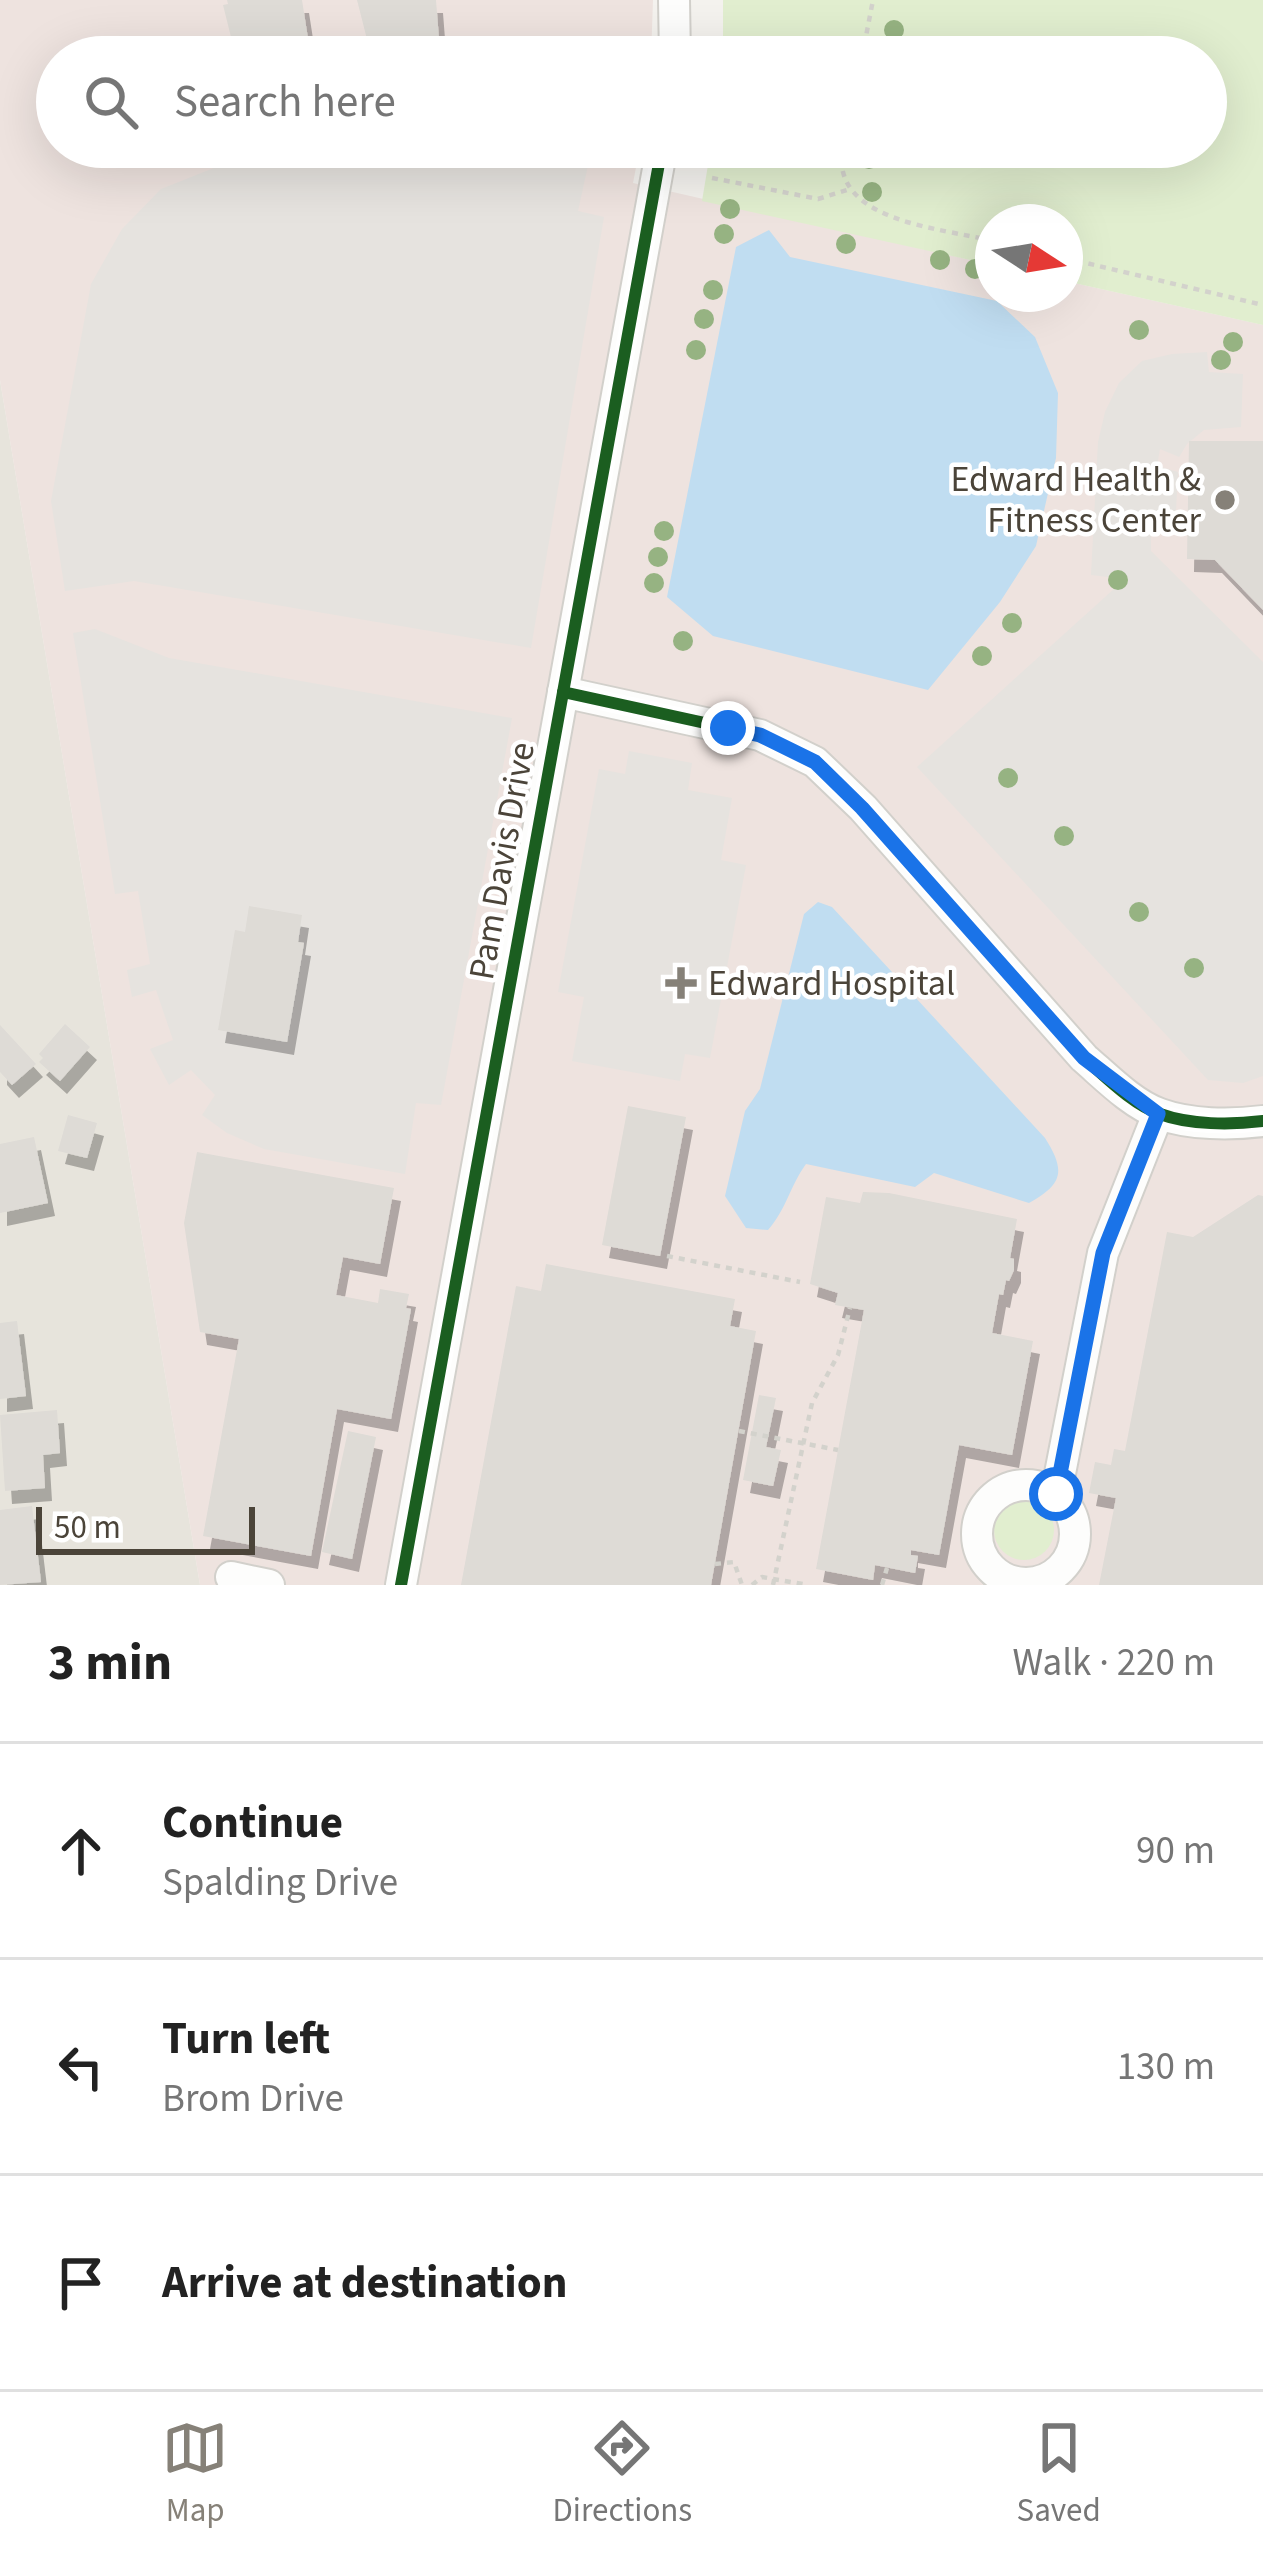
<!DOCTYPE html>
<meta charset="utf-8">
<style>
body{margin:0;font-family:"Source Sans 3",sans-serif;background:#f2f2f2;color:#222}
.compass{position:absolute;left:975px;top:204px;width:108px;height:108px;border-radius:50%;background:#fff;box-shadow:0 12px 48px #0002;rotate:102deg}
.scale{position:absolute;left:36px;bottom:30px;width:219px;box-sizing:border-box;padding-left:12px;border:6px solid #4b4439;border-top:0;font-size:33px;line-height:42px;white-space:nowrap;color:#4b4439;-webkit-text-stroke:9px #fff;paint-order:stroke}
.stop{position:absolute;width:36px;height:36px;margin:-27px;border:9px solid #1a73e8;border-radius:50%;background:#fff}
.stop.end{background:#1a73e8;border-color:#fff;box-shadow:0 3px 12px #0008}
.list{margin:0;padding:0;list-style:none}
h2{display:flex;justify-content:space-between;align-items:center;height:156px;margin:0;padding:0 48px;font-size:51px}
h2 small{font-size:39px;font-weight:400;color:#767676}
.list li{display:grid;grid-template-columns:78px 1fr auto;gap:36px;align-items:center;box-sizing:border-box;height:216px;padding:0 48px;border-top:3px solid #e0e0e0}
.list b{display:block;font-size:45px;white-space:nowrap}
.list p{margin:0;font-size:39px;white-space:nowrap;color:#767676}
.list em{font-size:39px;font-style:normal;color:#767676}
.icon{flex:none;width:66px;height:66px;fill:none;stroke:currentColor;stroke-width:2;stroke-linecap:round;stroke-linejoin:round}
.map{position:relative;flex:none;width:1263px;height:1585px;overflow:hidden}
.search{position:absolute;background:#fff;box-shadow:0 12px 48px #0002;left:36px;right:36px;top:36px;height:132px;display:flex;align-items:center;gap:30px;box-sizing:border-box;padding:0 42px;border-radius:66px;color:#767676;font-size:45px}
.sheet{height:804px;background:#fff}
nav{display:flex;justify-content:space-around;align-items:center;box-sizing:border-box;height:168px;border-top:3px solid #e0e0e0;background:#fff;font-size:33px;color:#767676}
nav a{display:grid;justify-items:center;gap:6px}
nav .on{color:#868178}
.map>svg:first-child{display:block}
.residential{fill:#e7e4dc}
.medical{fill:#eee3df}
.green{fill:#e1eecf}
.parking{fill:#e6e3df}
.water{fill:#c0ddf1}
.building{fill:#dedbd6;filter:url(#shadow)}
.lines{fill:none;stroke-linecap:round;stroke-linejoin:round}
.minor-casing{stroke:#d2d0cb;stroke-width:34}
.path{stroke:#d3d2cc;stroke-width:4.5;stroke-dasharray:6 6;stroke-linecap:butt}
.minor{stroke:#fdfdfc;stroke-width:30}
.path-bridge{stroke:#d3d2cc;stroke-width:4.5;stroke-dasharray:6 6;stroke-linecap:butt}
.cycleway-casing{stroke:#fff;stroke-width:20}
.cycleway{stroke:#1b5e20;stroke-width:12}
.tree{fill:#96b382}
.route{stroke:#1a73e8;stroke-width:15}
.poi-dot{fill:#868178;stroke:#fff;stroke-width:4.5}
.labels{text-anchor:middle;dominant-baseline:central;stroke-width:9;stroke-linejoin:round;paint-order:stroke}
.poi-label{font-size:36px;fill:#4b4439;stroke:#fff;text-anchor:end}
.street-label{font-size:36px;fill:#4b4439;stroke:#fff}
</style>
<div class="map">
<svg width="1263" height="1585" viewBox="0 0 1263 1585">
<defs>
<filter id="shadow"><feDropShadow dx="7" dy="13" stdDeviation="0" flood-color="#0004"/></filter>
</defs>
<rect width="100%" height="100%" fill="#f4f2ee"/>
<path class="residential" d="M0,380l200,1205h-200z"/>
<path class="medical" d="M0,0h653l-2,57h-594v90h583l-7,36 360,82v29h72v-13l198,44v1260h-1063l-200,-1205z"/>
<g class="green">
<path d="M723,0h540v325l-198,-44v-59h-72v43l-291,-64 9,-54h495v-90h-483z"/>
<circle cx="1024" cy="1530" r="30"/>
</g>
<g class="parking">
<path d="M324,147h268l-14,64 26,6 -73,431 -397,-67 -69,10 -14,-90 40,-217 31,-55 39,-40 63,-25z"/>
<path d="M1207,352l2,20 34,2 -2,53 -37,3 -17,14 -8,13 -19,-8 -3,17 21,6 -3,58 -24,1v20l112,111v414l-20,7 -35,-3 -291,-313 208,-188 -34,-4 7,-133 7,-30 14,-29 23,-22 30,-7z"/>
<path d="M95,629l74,29 343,60 -71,387 -25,-2 -11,71 -141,-25 -37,-16 -25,-18 13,-20 -24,-25 -22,15 -19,-36 23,-9 -17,-50 -24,7 -5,-27 23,-6 -12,-73 -23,3 -42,-261z"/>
<path d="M629,751l63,12 -4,27 44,8 -11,62 25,5 -36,193 -25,-4 -5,27 -108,-20 12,-64 -26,-5 41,-223 26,5z"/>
</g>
<g class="water">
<path d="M769,230l21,27 207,44 38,36 23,56 -2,65 -20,88 -36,56 -72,88 -215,-54 -46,-39 69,-350z"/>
<path d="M818,902l14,5 213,231c21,33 18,46 -16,65l-95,-30 -19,14 -109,-23c-16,22 -20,46 -38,66l-22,-2 -21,-32 20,-85 15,-22 44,-175z"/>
</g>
<g class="building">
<path d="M227,0h75l7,45 -4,1 2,11h-71l-13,-52 5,-1z"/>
<path d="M357,0h79l3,39 -13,12 1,6h-47l-10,-6z"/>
<path d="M1189,441h74v169l-48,-50 -28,-1z"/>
<path d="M249,906l53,9 -4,27 6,1 -17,99 -69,-12 17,-100 10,2z"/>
<path d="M65,1024l25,23 -30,34 -21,-19 4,-4 -4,-4z"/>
<path d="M0,1025l36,39 -24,21 -12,-13z"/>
<path d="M628,1106l58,11 -26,139 -58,-11z"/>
<path d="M68,1115l29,8 -10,35 -29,-7z"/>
<path d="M34,1137l14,66 -48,10v-69z"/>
<path d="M197,1152l197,36 -14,76 -37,-7 -7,38 42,8 2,-14 29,5 -3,14 5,1 -20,110 -54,-10 -26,147 -108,-20 36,-197 -39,-7 -16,-109z"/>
<path d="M863,1192l26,1 128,26 -7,39 4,1v11l-5,11 -3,-1 -3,15 -4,-1 -7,39 41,8 -21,114 -53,-10 -20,110 -28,-5v5l7,1 -3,17 -40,-8 -2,15 -57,-11 48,-259 -29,-5 3,-12 -28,-9 16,-87 34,6z"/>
<path d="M1258,1195l5,1v389h-164l17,-87 -27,-5 6,-31 16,3 3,-16 11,2 42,-219 26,5z"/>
<path d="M546,1264l189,35 -5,27 26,5 -45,254h-250l55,-299 25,5z"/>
<path d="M17,1321l9,75 -26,3v-76z"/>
<path d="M759,1395l17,3 -10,49 15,3 -8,36 -30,-6z"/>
<path d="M57,1410l3,43 -17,2 2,33 -40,3 -5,-76z"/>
<path d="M348,1431l28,6 -24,122 -30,-7z"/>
<path d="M32,1506l9,76 -41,3v-75z"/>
</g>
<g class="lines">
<g class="minor-casing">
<g id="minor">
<path d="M674,0l1,57"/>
<path d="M563,692l197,43 55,27 48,46 221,250c22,19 48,46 76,56 30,11 71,11 103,7"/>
<circle cx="1026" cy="1534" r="49"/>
<path d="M1056,1494l47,-241 55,-139"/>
<path d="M231,1577l38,8"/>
<path d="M401,1585l261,-1438"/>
</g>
</g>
<g class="path">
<path d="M862,57l11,-57"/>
<path d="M843,147c-15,75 99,81 150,94"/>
<path d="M712,178l106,21 32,-10"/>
<path d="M1065,258l198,47"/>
<path d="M667,1256l133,26"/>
<path d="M715,1564l19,-2 8,23"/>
<path d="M752,1585l10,-8 46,8"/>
<path d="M773,1585l39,-182 26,-48 12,-47"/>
<path d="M882,1585l5,-17"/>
<path d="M984,1585l11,-13"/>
</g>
<use href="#minor" class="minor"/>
<path class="path-bridge" d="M739,1431l99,19"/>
<g class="cycleway-casing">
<g id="cycleway">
<path d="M563,692l197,43 55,27 48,46 221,250c22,19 48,46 76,56 30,11 71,11 103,7"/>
<path d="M401,1585l261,-1438"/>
</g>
</g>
<use href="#cycleway" class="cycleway"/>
</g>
<g class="tree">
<circle cx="894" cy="30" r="10"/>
<circle cx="869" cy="159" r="10"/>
<circle cx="872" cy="192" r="10"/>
<circle cx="730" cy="209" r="10"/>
<circle cx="724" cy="234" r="10"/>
<circle cx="846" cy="244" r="10"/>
<circle cx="940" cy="260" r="10"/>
<circle cx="975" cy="269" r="10"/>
<circle cx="713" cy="290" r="10"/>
<circle cx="704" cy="319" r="10"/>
<circle cx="1139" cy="330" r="10"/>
<circle cx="1233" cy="342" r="10"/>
<circle cx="696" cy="350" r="10"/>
<circle cx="1221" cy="360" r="10"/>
<circle cx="664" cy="531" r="10"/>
<circle cx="658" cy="557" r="10"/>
<circle cx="1118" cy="580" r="10"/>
<circle cx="654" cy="583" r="10"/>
<circle cx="1012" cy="623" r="10"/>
<circle cx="683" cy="641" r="10"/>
<circle cx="982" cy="656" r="10"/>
<circle cx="1008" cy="778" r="10"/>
<circle cx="1064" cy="836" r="10"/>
<circle cx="1139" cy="912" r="10"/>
<circle cx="1194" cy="968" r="10"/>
</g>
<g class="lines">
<path class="route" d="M728,728l32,7 55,27 47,46 222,250 74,56 -55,139 -47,241"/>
</g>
<g class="poi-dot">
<circle cx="1225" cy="500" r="12"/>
<path d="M675 965h12v12h12v12h-12v12h-12v-12h-12v-12h12z"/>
</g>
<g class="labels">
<g class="poi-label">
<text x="1201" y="479">Edward Health &amp;<tspan x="1201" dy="41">Fitness Center</tspan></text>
<text x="708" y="983" text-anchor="start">Edward Hospital</text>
</g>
<g class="street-label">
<text transform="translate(502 861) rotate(-80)">Pam Davis Drive</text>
</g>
</g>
</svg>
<svg class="compass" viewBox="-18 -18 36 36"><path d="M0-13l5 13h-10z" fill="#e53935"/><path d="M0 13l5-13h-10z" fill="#767676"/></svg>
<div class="scale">50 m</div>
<div class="stop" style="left:1056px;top:1494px"></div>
<div class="stop end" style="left:728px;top:728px"></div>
<div class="search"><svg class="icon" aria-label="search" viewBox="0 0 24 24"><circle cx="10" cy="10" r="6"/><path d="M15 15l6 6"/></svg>Search here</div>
</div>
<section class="sheet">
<h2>3 min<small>Walk · 220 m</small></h2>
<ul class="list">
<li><svg class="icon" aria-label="ahead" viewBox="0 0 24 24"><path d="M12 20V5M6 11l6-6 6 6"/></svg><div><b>Continue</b><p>Spalding Drive</p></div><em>90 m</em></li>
<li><svg class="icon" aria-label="left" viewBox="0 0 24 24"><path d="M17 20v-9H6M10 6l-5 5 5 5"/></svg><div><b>Turn left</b><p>Brom Drive</p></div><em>130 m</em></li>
<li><svg class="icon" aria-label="arrive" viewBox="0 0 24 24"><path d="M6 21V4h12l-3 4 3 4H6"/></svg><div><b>Arrive at destination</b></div></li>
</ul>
</section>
<nav>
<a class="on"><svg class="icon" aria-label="map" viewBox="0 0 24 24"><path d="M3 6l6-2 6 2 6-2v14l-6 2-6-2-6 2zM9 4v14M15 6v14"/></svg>Map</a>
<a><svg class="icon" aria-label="directions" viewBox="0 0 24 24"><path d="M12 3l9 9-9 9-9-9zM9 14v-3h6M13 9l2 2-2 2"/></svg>Directions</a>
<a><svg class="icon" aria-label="saved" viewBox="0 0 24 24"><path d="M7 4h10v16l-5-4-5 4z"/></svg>Saved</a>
</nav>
